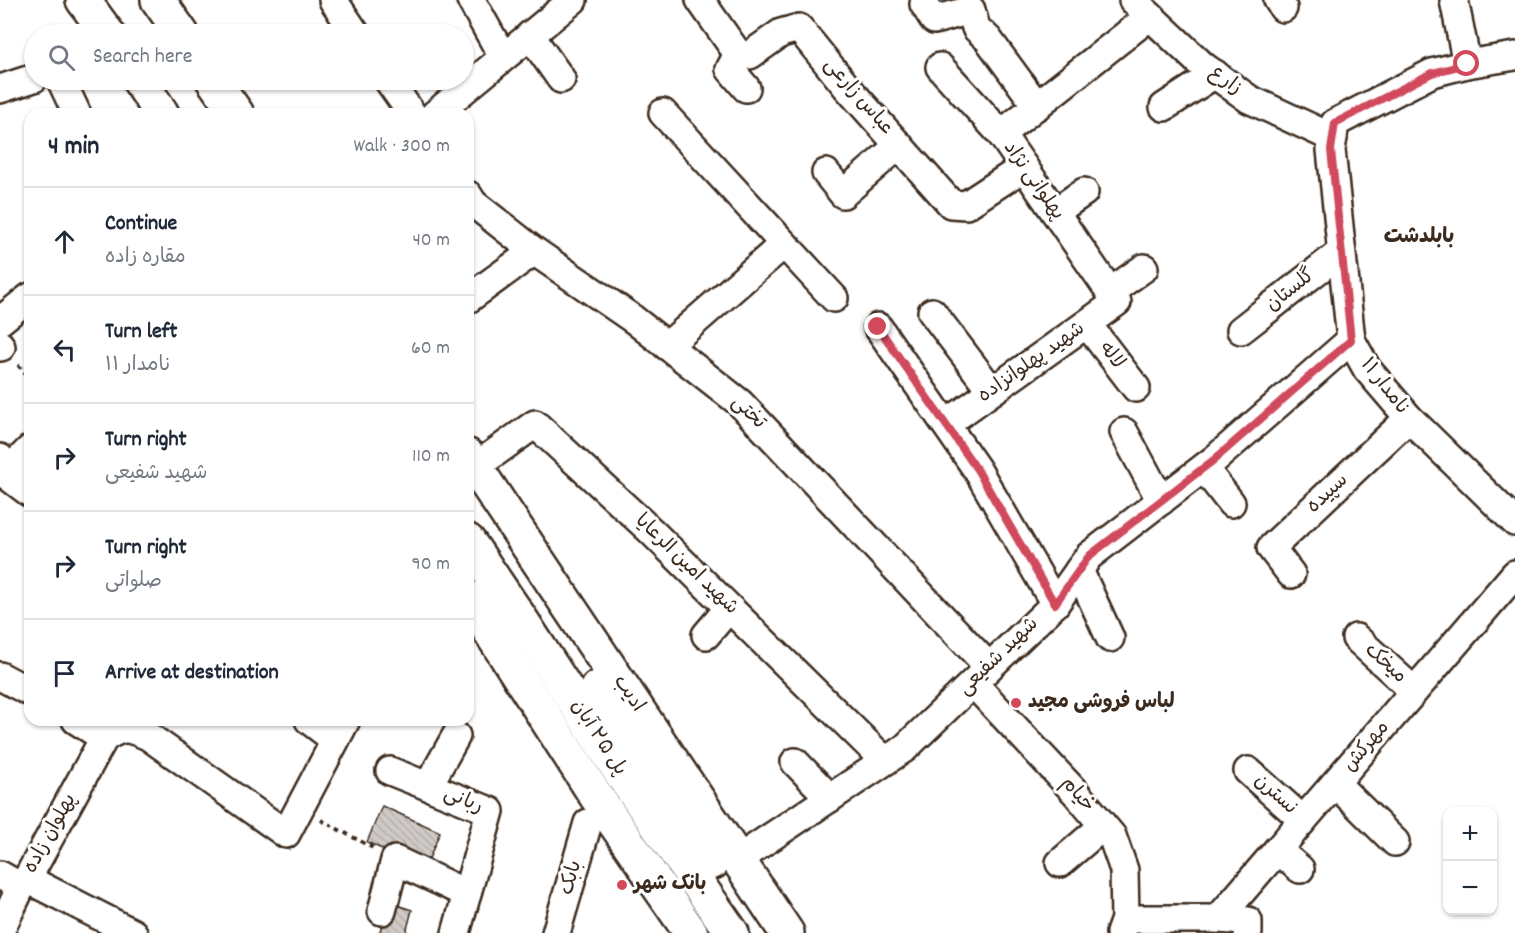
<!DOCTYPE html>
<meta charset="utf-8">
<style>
body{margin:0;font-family:Dekko,"Playpen Sans Arabic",sans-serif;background:#f6f6f7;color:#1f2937}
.controls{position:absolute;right:18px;bottom:18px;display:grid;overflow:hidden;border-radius:12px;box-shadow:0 2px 4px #0004}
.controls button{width:54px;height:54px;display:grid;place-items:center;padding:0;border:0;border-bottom:2px solid #e0e1e3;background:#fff;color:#1f2937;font:30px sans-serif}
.stop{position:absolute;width:18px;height:18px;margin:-14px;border:4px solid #d1495b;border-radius:50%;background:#fff}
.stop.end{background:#d1495b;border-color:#fff;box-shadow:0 2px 6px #0008}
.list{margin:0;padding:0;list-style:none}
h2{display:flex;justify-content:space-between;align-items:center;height:78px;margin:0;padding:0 24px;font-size:26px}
h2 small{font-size:20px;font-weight:400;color:#747a83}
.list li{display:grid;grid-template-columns:39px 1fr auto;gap:18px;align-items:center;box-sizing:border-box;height:108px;padding:0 24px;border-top:2px solid #e0e1e3}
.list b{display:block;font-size:22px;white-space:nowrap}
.list p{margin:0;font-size:20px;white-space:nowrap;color:#747a83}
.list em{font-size:20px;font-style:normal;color:#747a83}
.icon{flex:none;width:33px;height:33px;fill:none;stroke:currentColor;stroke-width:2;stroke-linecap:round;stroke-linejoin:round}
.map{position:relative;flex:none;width:1515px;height:933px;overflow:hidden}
.search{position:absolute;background:#fff;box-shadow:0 2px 4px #0004;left:24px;top:24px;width:450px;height:66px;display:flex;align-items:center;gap:15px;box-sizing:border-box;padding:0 21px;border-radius:33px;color:#747a83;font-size:22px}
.panel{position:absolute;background:#fff;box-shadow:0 2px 4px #0004;left:24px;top:108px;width:450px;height:618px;border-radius:18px}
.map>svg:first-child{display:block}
.building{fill:url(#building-back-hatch);stroke:#3b2a1e;stroke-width:1.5}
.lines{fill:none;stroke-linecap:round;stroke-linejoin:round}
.street-casing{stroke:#3b2a1e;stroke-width:32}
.primary-casing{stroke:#3b2a1e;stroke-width:38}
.path{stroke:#3b2a1e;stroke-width:4;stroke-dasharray:4.5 4.5;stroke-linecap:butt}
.street{stroke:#fff;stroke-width:27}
.primary{stroke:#fff;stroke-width:33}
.route{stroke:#d1495b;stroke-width:8}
.poi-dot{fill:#d1495b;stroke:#fff;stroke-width:2}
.labels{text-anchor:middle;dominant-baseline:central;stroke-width:6;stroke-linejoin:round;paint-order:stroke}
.street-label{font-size:20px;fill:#3b2a1e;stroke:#fff}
.poi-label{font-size:20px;font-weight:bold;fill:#3b2a1e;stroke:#fff;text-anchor:start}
.neighbourhood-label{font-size:21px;font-weight:bold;fill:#3b2a1e;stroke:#fff}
</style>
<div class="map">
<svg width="1515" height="933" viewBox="0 0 1515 933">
<defs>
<pattern id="building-back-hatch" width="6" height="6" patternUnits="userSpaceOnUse" patternTransform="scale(1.5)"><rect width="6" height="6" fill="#cfcac7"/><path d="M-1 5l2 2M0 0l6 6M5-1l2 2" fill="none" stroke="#b3aeaa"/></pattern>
</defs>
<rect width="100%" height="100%" fill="#fff"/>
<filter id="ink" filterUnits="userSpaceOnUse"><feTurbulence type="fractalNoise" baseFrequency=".0167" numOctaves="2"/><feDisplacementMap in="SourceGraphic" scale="12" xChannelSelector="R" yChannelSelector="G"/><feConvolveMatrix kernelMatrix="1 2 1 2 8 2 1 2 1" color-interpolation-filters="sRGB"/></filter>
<g filter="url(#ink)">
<g class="building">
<path d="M382,806l58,26 -15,37 -58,-27z"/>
<path d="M391,903l21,7 -6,23h-27z"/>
</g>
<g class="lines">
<g class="street-casing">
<g id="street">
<path d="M333,0l23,34"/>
<path d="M471,0l32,57"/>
<path d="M700,0l38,54 12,1 31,-22 18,-5 47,58 105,118 15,1 58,-38"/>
<path d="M1133,0l70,66 46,33 84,39"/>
<path d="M1278,0l5,8"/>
<path d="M1454,0l13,64"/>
<path d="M924,4l10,16 37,-10 5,18 12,11 49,67"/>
<path d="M530,35l31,44"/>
<path d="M738,54l-8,15 16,19"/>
<path d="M1515,56l-48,8 -35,9 -97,50 -4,27 20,190 16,29 42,49 106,104"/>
<path d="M940,67l61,67 116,168 -171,122"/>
<path d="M61,80l16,34"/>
<path d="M388,80l24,34"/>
<path d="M0,89l34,-11"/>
<path d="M1164,107l51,-33"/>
<path d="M663,113l171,185"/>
<path d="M435,114l138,-114"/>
<path d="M1001,134l149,-118"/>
<path d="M826,173l17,21 56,-49"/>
<path d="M468,195l5,8 61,48"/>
<path d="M1055,212l29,-20"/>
<path d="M1110,292l34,-24"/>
<path d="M468,299l66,-48 99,68 107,84 249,264"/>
<path d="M932,312l60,79"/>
<path d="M0,321l30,-24"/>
<path d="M1087,324l49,64"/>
<path d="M878,327l100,144 77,133"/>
<path d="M1241,330l100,-78"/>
<path d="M0,345l1,2"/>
<path d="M667,346l117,-102"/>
<path d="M1124,432l37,69"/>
<path d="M0,458l5,16 25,19"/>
<path d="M475,467l60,-43 116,107 234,230"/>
<path d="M1204,468l27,35"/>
<path d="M5,474l25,-25"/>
<path d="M1079,570l31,68"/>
<path d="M1291,574l-20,-26 138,-130"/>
<path d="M706,635l23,-27"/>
<path d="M1356,638l58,53"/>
<path d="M0,676l30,16"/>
<path d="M973,683l103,110 36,43 12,34 1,49 -5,14"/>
<path d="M76,720l28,18c20,-12 22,-11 44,-2l138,98 60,-114"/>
<path d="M309,720l26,20"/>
<path d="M795,762l35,36"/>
<path d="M390,771l100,40 -34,122"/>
<path d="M1248,771l55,49"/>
<path d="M1336,784l59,58"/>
<path d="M428,786l28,-50"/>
<path d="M1277,850l23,19"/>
<path d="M738,859l167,-111 150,-144 34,-48 126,-97 136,-119"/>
<path d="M1060,863l43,-37"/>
<path d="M0,875l21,12"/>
<path d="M27,879l106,54"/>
<path d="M382,911l13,-51 72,34"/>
<path d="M1125,919h93l30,2v12"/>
<path d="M1218,919l297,-345"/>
<path d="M0,931l21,-44 6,-8 77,-141"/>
<path d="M556,933l32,-110"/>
</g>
</g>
<g class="primary-casing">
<g id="primary">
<path d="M83,0l25,34"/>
<path d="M158,0l24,34"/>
<path d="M139,80l23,34"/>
<path d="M213,80l24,34"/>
<path d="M468,456l319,477"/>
<path d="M468,541l52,77 102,157 110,158"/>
<path d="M468,597l128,199 95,137"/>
<path d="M597,688l50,78 66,96"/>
</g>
</g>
<g class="path">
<path d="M18,365l12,13"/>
<path d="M321,820l54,29"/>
</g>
<use href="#street" class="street"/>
<use href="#primary" class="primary"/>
</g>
</g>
<g class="lines" filter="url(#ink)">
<path class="route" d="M878,327l100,144 77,133 34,-48 126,-97 136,-119 -20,-190 4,-27 97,-50 35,-9"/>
</g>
<g class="poi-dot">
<circle cx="1016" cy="703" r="6"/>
<circle cx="622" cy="885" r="6"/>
</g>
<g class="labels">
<g class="street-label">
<text transform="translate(1225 81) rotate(36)">زارع</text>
<text transform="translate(858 97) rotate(49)">عباس زارعی</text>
<text transform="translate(1033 181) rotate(55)">پهلوانی نژاد</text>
<text transform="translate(1291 291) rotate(-38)">گلستان</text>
<text transform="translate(1111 356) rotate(53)">لاله</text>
<text transform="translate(1032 363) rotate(-35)">شهید پهلوانزاده</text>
<text transform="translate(1384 387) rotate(52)">۱۱ نامدار</text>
<text transform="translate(748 413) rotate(44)">تختی</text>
<text transform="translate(1328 494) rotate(-43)">سپیده</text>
<text transform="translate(686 565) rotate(44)">شهید امین الرعایا</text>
<text transform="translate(999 657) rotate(-44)">شهید شفیعی</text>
<text transform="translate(1385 664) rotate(42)">میخک</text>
<text transform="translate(628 694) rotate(56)">ادیب</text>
<text transform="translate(598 738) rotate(57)">پل ۲۵ آبان</text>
<text transform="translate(1367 747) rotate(-50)">مهرکش</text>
<text transform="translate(1077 795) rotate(49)">خیام</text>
<text transform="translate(1275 795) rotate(42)">نسترن</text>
<text transform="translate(463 801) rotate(23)">ربانی</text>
<text transform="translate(51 834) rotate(-61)">پهلوان زاده</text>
<text transform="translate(572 878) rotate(-74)">بابک</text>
</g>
<g class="poi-label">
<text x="1028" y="703">لباس فروشی مجید</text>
<text x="634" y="885">بانک شهر</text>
</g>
<g class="neighbourhood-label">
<text x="1419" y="238">بابلدشت</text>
</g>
</g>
</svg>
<div class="controls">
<button>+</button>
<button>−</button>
</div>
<div class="stop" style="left:1467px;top:64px"></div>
<div class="stop end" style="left:878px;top:327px"></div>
<div class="search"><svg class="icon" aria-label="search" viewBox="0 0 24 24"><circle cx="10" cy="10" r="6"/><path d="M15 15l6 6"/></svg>Search here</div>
<section class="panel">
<h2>4 min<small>Walk · 300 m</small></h2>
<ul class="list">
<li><svg class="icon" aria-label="ahead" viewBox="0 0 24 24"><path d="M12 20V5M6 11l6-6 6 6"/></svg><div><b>Continue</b><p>مقاره زاده</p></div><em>40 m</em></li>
<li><svg class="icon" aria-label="left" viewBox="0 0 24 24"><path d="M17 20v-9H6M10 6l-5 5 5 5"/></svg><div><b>Turn left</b><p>۱۱ نامدار</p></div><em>60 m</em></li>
<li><svg class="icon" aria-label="right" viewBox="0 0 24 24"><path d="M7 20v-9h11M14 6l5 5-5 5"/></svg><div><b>Turn right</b><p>شهید شفیعی</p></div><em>110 m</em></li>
<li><svg class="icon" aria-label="right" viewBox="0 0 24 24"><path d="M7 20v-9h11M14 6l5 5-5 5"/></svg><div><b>Turn right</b><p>صلواتی</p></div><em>90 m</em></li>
<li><svg class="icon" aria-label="arrive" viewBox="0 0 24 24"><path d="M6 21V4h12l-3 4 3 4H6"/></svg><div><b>Arrive at destination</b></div></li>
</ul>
</section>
</div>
